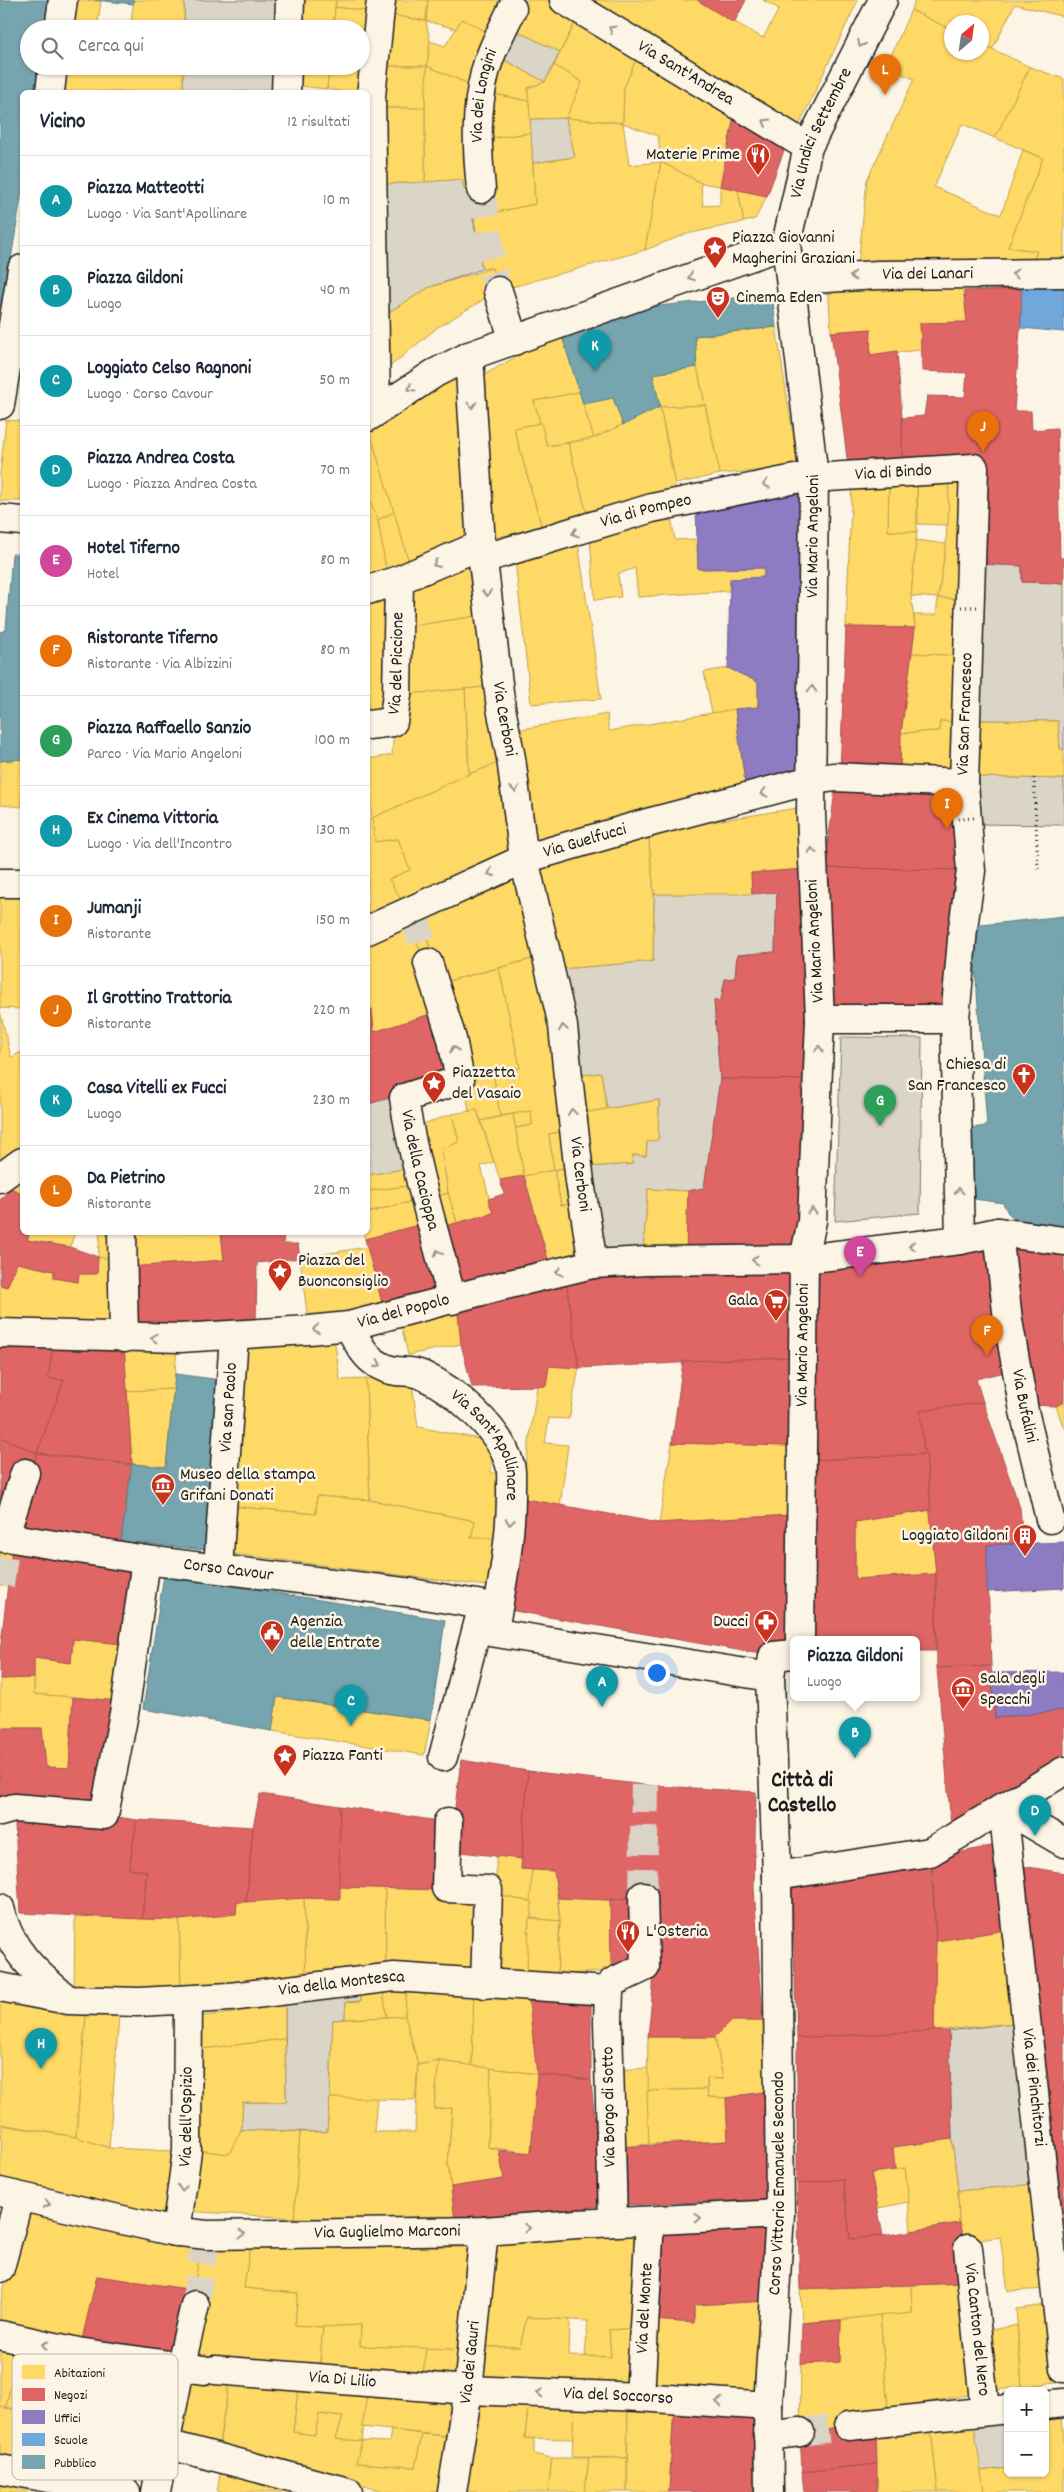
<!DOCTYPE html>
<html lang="it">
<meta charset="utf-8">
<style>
body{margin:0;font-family:Dekko,sans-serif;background:#f6f6f7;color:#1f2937}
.controls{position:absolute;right:15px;bottom:15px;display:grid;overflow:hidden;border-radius:8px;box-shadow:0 1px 4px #0004}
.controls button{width:45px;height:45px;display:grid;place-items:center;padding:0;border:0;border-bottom:1px solid #e0e1e3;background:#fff;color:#1f2937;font:25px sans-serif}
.compass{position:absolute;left:944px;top:15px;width:45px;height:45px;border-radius:50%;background:#fff;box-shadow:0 1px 4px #0004;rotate:29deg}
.you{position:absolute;left:656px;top:1672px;width:18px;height:18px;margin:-12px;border:4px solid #fff;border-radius:50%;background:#1a73e8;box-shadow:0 0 0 8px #1a73e833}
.badge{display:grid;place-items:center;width:32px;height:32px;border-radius:50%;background:#b45309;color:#fff;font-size:16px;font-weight:700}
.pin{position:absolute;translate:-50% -41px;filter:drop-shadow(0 1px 2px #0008)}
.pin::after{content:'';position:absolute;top:26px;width:18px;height:15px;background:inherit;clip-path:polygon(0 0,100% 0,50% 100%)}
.popup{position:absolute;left:790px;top:1636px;width:130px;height:65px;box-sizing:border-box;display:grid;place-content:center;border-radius:8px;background:#fff;filter:drop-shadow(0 1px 4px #0005);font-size:16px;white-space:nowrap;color:#747a83}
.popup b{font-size:19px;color:#1f2937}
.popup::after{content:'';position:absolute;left:50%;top:100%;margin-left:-10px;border:10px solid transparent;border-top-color:#fff}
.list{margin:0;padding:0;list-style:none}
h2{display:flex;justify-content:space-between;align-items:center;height:65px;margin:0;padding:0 20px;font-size:21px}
h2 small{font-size:16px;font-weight:400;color:#747a83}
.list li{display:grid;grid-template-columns:32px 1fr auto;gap:15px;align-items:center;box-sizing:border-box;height:90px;padding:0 20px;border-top:1px solid #e0e1e3}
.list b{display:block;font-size:19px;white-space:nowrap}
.list p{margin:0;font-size:16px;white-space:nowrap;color:#747a83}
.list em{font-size:16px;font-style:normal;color:#747a83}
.icon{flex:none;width:28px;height:28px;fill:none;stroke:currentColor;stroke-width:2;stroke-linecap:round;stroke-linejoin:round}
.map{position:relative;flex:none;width:1064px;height:2492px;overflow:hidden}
.search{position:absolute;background:#fff;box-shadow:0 1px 4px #0004;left:20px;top:20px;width:350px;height:55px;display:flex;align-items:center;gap:12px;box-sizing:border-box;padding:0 18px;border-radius:28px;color:#747a83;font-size:19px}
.panel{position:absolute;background:#fff;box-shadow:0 1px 4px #0004;left:20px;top:90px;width:350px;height:1145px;border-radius:8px}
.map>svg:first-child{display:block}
.green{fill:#dbd5c8;stroke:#7c7872}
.homes{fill:#ffd966;stroke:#bba050}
.shops{fill:#e06666;stroke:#a55050}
.offices{fill:#8e7cc3;stroke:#6c5f91}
.schools{fill:#6fa8dc;stroke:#567ea2}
.public{fill:#76a5af;stroke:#5b7c83}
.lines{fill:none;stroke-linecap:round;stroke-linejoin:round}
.minor-tunnel{stroke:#dad4c7;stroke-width:28;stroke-dasharray:28 14;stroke-linecap:butt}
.minor-casing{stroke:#1c1c1c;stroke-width:31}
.path{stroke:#1c1c1c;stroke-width:3;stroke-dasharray:1 4;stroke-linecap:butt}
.minor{stroke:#fcf5e5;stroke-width:28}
.path-bridge{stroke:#1c1c1c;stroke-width:3;stroke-dasharray:1 4;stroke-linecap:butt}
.oneway{stroke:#97938b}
.labels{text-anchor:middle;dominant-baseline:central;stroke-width:5;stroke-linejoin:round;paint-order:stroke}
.street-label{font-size:18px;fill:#1c1c1c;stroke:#fcf5e5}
.poi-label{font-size:18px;fill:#1c1c1c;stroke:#fcf5e5;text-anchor:start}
.district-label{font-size:22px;font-weight:bold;fill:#1c1c1c;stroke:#fcf5e5}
.key{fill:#fcf5e5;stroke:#b9b4a9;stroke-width:1}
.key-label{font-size:14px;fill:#1c1c1c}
</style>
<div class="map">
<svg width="1064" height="2492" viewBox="0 0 1064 2492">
<rect width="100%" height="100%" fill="#fcf5e5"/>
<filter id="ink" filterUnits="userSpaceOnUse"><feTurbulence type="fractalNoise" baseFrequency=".02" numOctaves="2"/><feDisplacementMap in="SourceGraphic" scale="10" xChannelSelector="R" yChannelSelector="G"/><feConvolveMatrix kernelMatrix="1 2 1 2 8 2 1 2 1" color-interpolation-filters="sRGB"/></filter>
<g filter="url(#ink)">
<g class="green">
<rect x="184" y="0" width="99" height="29"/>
<path d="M511,28l49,24 -15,30 -46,-25z"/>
<path d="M183,66h97l-1,26h-96z"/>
<path d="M566,118l9,39 -42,6 -4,-44z"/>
<path d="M462,179l2,10 4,2 14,78 -54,19 -47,29 1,-133z"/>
<path d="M982,564l40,2v16l42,1v167l-4,-1 -2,-28 -84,-1z"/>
<path d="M975,777l89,2v46l-89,-1z"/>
<path d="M777,892l-2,60 -38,3 -2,23 -10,1 -4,21 -7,1 6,78 -16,109 -16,3 -40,-2 -5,63 -46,3 -13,-88 48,-3 1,-9 13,1 1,-14 11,-3 1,-39 -52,9 -6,-36 -27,3 -14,-107 93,-8 1,-67z"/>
<path d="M841,1037l81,1 -2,175 -85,8z"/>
<path d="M398,1096l13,72 -43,7v-71z"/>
<path d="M362,1988l-1,13 -15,1 -1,17 -12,1 -3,78 -3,34 -86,-2 2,-28h43l-1,-103z"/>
<path d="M1022,2022l16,162 -80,7 -6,-52 -3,-108z"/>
<path d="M1008,2412v56l-29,3 -6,-54z"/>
</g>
<g class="homes">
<path d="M76,0l25,1 -4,28h-27z"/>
<path d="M134,0h50v29h-54z"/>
<path d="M298,0h38l-3,29h-37z"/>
<path d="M336,0h40l-1,12 -40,-5z"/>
<path d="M386,0h42l-2,21 -42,-7z"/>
<path d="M428,0h83l-16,36 -33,-17 -6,10 -30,-8z"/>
<path d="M511,0h39l28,17 -18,35 -49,-24z"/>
<path d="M595,0h102l66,38 16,-29 -16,-9h95l-62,132 -206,-123z"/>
<path d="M915,0h149v17l-49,-13 -23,46 -10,-6v-22h-30v8l-41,-20z"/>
<path d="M335,7l40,5 -10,80h-22l-16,-3 2,-23h32v-37h-28z"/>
<path d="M911,10l41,20v22h30v-8l48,23 -35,71 -33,-14 -28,63 67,28 22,-65 20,8 -35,89 29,4 -6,18 -173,-4 9,-85 47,-101 -28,-12z"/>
<path d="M384,14l42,7 4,20 -3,25h-46z"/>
<path d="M578,17l61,36 -15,35 -1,35 -57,-5 16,-36 -28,-17z"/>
<path d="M462,19l33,17 -19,51 -49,-21 3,-25 15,5z"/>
<path d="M639,53l96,59 -15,74 -19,-3 -40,-21 -3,-26 -35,-13 1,-35z"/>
<path d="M499,57l46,25 -17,6 1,13 -41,-8z"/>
<path d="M554,65l28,17 -16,36 -37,1 -1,-31 17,-6z"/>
<path d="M64,66h119v26h-122z"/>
<path d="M293,66h36l-2,23 -35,-4z"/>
<path d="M381,66h46l-2,42h-45z"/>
<path d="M427,66l49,21 -8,104 -4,-2 -2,-10 -37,3v-74z"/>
<path d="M1030,67l34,12v190h-33l6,-18 -29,-4 35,-89 -48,-20z"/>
<path d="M488,93l41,8 2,32 -47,6z"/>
<path d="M380,108h45v74l-43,2z"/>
<path d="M566,118l57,5 6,42 32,-3 -16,88 -147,41 -6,-23 -10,1 -8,-52 61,-13 -2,-41 42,-6z"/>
<path d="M531,133l4,71 -39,8 -10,-45 -2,-28z"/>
<path d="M661,162l40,21 2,23 17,-1v-19l18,4 6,32 -58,12 -41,16z"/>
<path d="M491,188l5,24 -22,5 -6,-26z"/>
<path d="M738,190l29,6 -12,23 -11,3z"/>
<path d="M492,268l6,23 -60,36 -51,42 -6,-52 47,-29z"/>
<path d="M962,281l5,41 -47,1 1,27 -51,5 1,-26 -40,3 -3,-50z"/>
<path d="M776,327l22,140 -78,7 -23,-107 -2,-31z"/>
<path d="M562,336l18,56 -46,9 7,22 -27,5 28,100 -49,10 -11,-162 48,-27z"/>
<path d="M697,367l8,38 -45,2 -7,-33z"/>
<path d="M463,372l11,165 -64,29 -40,-133z"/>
<path d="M580,392l14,46 -47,8 -13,-45z"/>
<path d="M613,398l10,27 -29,13 -11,-34z"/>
<path d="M705,405l15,69 -44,10 -16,-77z"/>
<path d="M660,407l16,84 -89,23 -19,-71 26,-5z"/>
<path d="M6,420l16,1v80h-22v-27z"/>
<path d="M541,423l6,23 21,-3 19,71 -45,14 -28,-100z"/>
<path d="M370,433l24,79 -16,8 -10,-23v-62z"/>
<path d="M969,475l-8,124 -23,-1 8,-54 3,-68z"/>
<path d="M949,476l-1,49 -30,-1 -1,-46z"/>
<path d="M917,478v54l-29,-1 1,-52z"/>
<path d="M852,479h37l-1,52 29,1 -6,64 4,32 -69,-1z"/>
<path d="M368,497l10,23 9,55 -19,7z"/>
<path d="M394,512l16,54 -23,9 -9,-55z"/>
<path d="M671,518l4,22 22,-1 1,30 66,-1v9l-34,2 -1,12 -91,6 -3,-29 -17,6 3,23 -26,3 -5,-62z"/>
<path d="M916,540l30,4 -8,54 -27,-2z"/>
<path d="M578,542l23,157 -70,5 -16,-144z"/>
<path d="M477,553l7,62 -79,12 1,-47z"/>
<path d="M399,580l-2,115 -29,30v-135z"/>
<path d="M938,598l23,1 -1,57 -48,-3 3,-25 -1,-13h22z"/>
<path d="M484,615l11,71 -94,9 4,-68z"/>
<path d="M912,653l48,3 -2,66 -18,-1v10l-39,2z"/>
<path d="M728,668l30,14v25l-46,6 -8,-41z"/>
<path d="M495,686l9,75 -35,13 -4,-85z"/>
<path d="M465,689l4,85 -97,44 -4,-32v-27l24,-4 5,-60z"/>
<path d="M735,709l10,73 -213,63 -16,-115 91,-16 2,17z"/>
<path d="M974,720l84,1 2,28 4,1v29l-89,-2z"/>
<path d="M940,721l18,1 -3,45 -55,4 1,-38 39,-2z"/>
<path d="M22,759v48l-22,-2v-44z"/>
<path d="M504,761l10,97 -113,42 -12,-21 21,-9 -12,-31 -23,3 -3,-24 97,-44z"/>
<path d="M803,807l2,62 -54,4 1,21h-98l-6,-62z"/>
<path d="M372,818l3,24 23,-3 12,31 -21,9 12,21 -33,17v-97z"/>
<path d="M648,832l6,62 -1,67 -93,8 -24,-106z"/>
<path d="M520,877l19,80 -98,26 -22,-71z"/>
<path d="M22,889v120l-22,-1v-118z"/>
<path d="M419,912l15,50 -10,3 -15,-48z"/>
<path d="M409,917l31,94 -66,21 -2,-23h-4v-71z"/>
<path d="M539,957l29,174 -19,3 5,36 -30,6 -9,-48 17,-3 -1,-14 -31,5 -7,-43 27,-5 -21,-100z"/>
<path d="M499,968l21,100 -27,5 7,43 -19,5 -4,-11 -8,1 -12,-75 -16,-53z"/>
<path d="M0,1011l11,46 11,-5v104l-22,18z"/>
<path d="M601,1073l6,36 -30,5 -3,-38z"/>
<path d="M659,1100l-1,40 -11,2 -1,14 -13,-1 -1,9 -48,3 -7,-53z"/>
<path d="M477,1110l17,52 -13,4 12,47 -36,10 -9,-30 -7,-44 18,-7 -7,-28z"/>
<path d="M531,1111l1,14 -17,3 -2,-14z"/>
<path d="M452,1114l7,28 -18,7 7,44 -18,6 -16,-72z"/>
<path d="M513,1114l11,62 -24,4 -19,-59z"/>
<path d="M568,1131l5,35 -19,4 -5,-36z"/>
<path d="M573,1166l4,38 -16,1 -7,-35z"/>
<path d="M411,1168l6,17 -49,6v-16z"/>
<path d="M554,1170l7,35 16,-1 9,50 -37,9 -25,-87z"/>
<path d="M22,1176v17l-12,-5z"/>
<path d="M417,1185l4,14 -52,13 -1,-21z"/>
<path d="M648,1189l40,2 -2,63 -43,-2z"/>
<path d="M448,1193l9,30 -19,5 -8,-29z"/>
<path d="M421,1199l5,24 -61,16 -2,-7h5v-19z"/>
<path d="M30,1232h45l-5,15 -43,-7z"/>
<path d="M98,1232h20l1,29 -21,-4 2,-24z"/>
<path d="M129,1232h92l3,28 -94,7z"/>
<path d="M367,1247l17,63 -76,11 -8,-63z"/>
<path d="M98,1257l21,4 2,61 -121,1v-38l7,2 10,-24 37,8v7l24,4 1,-8h18z"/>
<path d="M457,1303l4,41 -53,11 -9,-38z"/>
<path d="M334,1336l6,44 26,-1 4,121 -53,-4 -1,18 -86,-8 9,-157z"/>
<path d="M177,1344l-3,45 -47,2 -3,-45z"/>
<path d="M549,1366l30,2 -10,51 -20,-1 -4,25 23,2 -8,62 -39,-9 16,-111 9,-1z"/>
<path d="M411,1376l7,51 61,12 8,8 5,10 -1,15 14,4 -5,62h-29l4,-17 -105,-21 -4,-121z"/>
<path d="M174,1389l-8,78 -34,-3 -5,-73z"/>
<path d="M1064,1402v27l-8,-23z"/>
<path d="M672,1443l119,3v69l-132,8z"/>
<path d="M317,1496l53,4 105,21 -4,17h29l-6,49 -268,-34 4,-47 86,8z"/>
<path d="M931,1510l5,64 -81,5v-57z"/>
<path d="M0,1548l12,1 -4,37 -8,-1z"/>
<path d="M73,1639l50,5 -5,57 -84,-7v-36l37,5z"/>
<path d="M34,1678v16l39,3 -4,71 -23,-1 -4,-39h-42v-49z"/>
<path d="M277,1697l154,23 -7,35 -152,-24z"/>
<path d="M496,1856l26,3 -1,10 11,1v32l-36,-7z"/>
<path d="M532,1870l22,1 6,50 -31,-3z"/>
<path d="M339,1887l46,1 1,80 -80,12 -2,-82 36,1z"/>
<path d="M385,1888l54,2 43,5 -2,80 -94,-7z"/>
<path d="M496,1895l36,7 -5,71 -35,-3z"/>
<path d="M304,1898l2,82 -125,12 -2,-72 57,-6 1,-12z"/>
<path d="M558,1898l52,2 2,71 -55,4 3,-54z"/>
<path d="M75,1916l104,4 2,72 -107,1z"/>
<path d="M529,1918l31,3 -3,54 -30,-2z"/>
<path d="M1013,1929l9,93 -88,9 2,-90z"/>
<path d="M382,1984l5,33 -42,2 1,-17 15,-1 1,-13z"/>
<path d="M382,1984h25l-2,32 -18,1z"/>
<path d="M407,1984l67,5 -2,77 -33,-5 -21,4 -13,-49z"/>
<path d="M474,1989l54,4 9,81 -65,-8z"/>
<path d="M0,1994l86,20 -10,123 -76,-13z"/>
<path d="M285,1999v40l-83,10 -1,-33 34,-3 -1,-12z"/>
<path d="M86,2014l33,1 -10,133 -33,-11z"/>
<path d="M405,2016l13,49 -3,35 -85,-2 3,-78z"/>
<path d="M731,2021h32l5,70 -42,7 -18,-1 -1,-19 16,1 -8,-42z"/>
<path d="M648,2037h67l8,42 -16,-1v11l-60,2z"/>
<path d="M285,2039l1,63h-43l-2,28 -12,24 -33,-4 6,-101z"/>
<path d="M439,2061l-5,48 18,-1 -4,57 7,55 -161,-2 6,-86h27l3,-34h47l-3,34h41l3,-67z"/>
<path d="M439,2061l52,7 -3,79 11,3 5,29 -53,8 -3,-22 4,-57 -18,1z"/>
<path d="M491,2068l46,6 -6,79 -43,-6z"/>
<path d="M648,2068l1,76 -29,3 -4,-77z"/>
<path d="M707,2089l1,8 18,1 2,43 -79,3 -2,-53z"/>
<path d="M2,2125l74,12 33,11 65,3 -4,63 -119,-15 -51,-16z"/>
<path d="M241,2130l59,2 -6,86 -109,-7 11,-61 33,4z"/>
<path d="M952,2139l6,52 1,32 -48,8 -6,-63 -10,2 -2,-23z"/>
<path d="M905,2168l4,34 -31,6 -7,-35z"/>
<path d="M1038,2184l13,105 -43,2 -8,-54 -36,5 -5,-19 -1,-32z"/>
<path d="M22,2209l179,34 -7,47 -97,-14 -17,72 -80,-16v-26z"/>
<path d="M642,2233l-4,95 -29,2 2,27 -26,-1 3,-35 -61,-4 -7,30h-38l8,-106z"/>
<path d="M201,2243l49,4 -6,41 54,5 -3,32 28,2 -4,47 -133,-14 6,-57z"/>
<path d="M250,2247h226l-9,103 -107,-4 1,-21 -38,2 -28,-2 3,-32 -54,-5z"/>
<path d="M965,2283l15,110 -92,16 -8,-94 32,-2 -1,-28z"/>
<path d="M911,2285l1,28 -110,10 -2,-34z"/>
<path d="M767,2301l-4,100 -116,-8 7,-73 40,3v-18z"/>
<path d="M1053,2304l9,77 -40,6 -6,-78z"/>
<path d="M880,2315l8,94 -39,17 -49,6 1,-68 39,-2 1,-42z"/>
<path d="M527,2317l43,3 -1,36 42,1 -2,-27 29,-2 -5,64 -158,-8 7,-37h38z"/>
<path d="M361,2325l-1,21 66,2 -3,29 -104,-3 4,-47z"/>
<path d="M1017,2325l5,62 -35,4 -6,-59z"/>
<path d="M0,2342l18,4 -12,61h-6z"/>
<path d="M18,2346l81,15 -13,66 -20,-4 -3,15 -28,-5 1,-19 -30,-7z"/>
<path d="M426,2348l41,2 -4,31 -40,-4z"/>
<path d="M99,2361l28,3 -17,69 -24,-6z"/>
<path d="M127,2364l46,7 -22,111 -53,-6z"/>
<path d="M186,2373l44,4 -11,66 -45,-10z"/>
<path d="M230,2377l69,6 -6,49 22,3 4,-21 24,3 -7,22 26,2 -6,22 59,4 7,-33 34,3 -11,55h-56l-171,-40z"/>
<path d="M299,2383l69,6 -6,52 -26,-2 7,-22 -24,-3 -4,21 -22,-3z"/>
<path d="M368,2389l95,7 -7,41 -94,-10z"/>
<path d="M473,2396l56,4 -4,38 9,1v15l18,4 -4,34h-89z"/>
<path d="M529,2400l45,3 -1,36 -48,-1z"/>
<path d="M574,2403l54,1 -1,54 -55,-1z"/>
<path d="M628,2404l46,2 -5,86h-42z"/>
<path d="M0,2407l36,7 -1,19 28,5 -5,32 -58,-10z"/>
<path d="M1061,2407l3,32v53h-80l-5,-21 29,-3v5h37v-64z"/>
<path d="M973,2417l11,75h-46l-8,-70z"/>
<path d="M930,2422l8,70h-61l-1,-63z"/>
<path d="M66,2423l44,10 -12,43 -40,-6z"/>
<path d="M391,2430l31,4 -7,33 -59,-4 6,-22 27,1z"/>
<path d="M552,2458h37l-4,34h-37z"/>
<path d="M589,2458h38v34h-42z"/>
<path d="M222,2463l110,29h-115z"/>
<path d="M0,2476l30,7 -2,9h-28z"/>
</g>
<g class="shops">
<path d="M697,0h49l-12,23z"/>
<path d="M735,112l51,33 -19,51 -47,-10z"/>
<path d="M1023,289l-9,122h17l1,19 25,-2 3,130h4v25l-42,-1v-16l-40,-2 5,-106 -85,3v-43l22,-2 3,-20 38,1 2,-24 -45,-2 -2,-48 47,-1 -3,-31z"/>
<path d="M871,329l-1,26 27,-4 5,67v43l-54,5 -17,-134z"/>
<path d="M846,627l69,1 -14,105 -1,38 -60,1z"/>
<path d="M836,782l119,6 7,82 -137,-2z"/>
<path d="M825,868l137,2 -16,137 -119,-2z"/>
<path d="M805,869l2,211 -87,-1 -6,-78 7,-1 4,-21 10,-1 2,-23 38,-3 2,-60 -25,2 -1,-21z"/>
<path d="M368,1009h4l2,23 66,-21 16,65 -88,28z"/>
<path d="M720,1079l87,1 -11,170 -110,4 2,-63 16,-3z"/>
<path d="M524,1176l25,87 -96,27 -15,-62 55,-15 -5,-14 16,-5 -4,-14z"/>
<path d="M10,1188l12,5v39h8l-3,8 43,7 28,10 -1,17h-18l-1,8 -24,-4v-7l-37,-8 -10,24 -7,-2v-85z"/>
<path d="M426,1223l21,69 -63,18 -19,-71z"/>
<path d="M221,1232h63l-1,12h15l2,14 -43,5 -1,63 -127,1 1,-60 94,-7z"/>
<path d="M1008,1244l56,4v154l-8,4 -27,-1z"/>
<path d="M994,1247l19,123 -37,9 7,23 -63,9 6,43 -109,6 -2,-197z"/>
<path d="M800,1264l-4,93 -217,11 -14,-92z"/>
<path d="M565,1276l14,92 -30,-2 -3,20 -74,1 -11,-43 -4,-41z"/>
<path d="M0,1338l54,2 -6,38 16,2 -27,73 -37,-16z"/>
<path d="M54,1340l70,6 8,118 -95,-11 27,-73 -16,-2z"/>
<path d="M796,1357l-5,89 -119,-3 11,-82z"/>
<path d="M983,1402l37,106 3,35 -36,2 4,121 -54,2 -1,-94 -16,-163z"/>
<path d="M0,1437l37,16 -6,17 -31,45z"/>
<path d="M37,1453l95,12 -11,76 -98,-8 -9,-6z"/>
<path d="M926,1454l5,56 -76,12v57l81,-5v77h-20v-12h-104l5,-179z"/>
<path d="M521,1498l138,25 132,-8 -4,137h-38l-240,-42z"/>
<path d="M12,1549l120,16 -9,79 -50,-5 -2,24 -37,-5v20l-34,1v-27z"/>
<path d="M991,1666l4,52 69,-8v51l-113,64 -14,-157z"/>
<path d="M73,1697l45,4 -18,108 -100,-4v-77h42l4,39 23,1z"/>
<path d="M461,1760l67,11 -6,88 -70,-8 1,-28z"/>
<path d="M528,1771l117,14 111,7 -2,96 9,133h-32l-16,16h-67l5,-50 2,-92 -45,5 -52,-2 -4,-27 -33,-2z"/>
<path d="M260,1794l80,12v93l-36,-1 -58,4 7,-75z"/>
<path d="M340,1806l105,16 -6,68 -100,-3z"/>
<path d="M14,1808l90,7 33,5 -8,49 18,2 -5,48 -122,-6z"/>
<path d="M137,1820l116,7 -7,75h-9l-1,12 -57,6 -37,-1 5,-48 -18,-2z"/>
<path d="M1006,1843l7,86 -77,12 -4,-83z"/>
<path d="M931,1863l5,78 -2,90 -137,7 -5,-151z"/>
<path d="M1022,1866l42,7v416z"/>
<path d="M637,1897l3,64 -29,3 -1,-64z"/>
<path d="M528,1993l63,6v81l-54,-6z"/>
<path d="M934,2031h15l3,108 -59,8 2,23 -24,3 12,63 -33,3 -7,-60 -46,5v-146z"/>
<path d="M537,2074l54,6 11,126 -147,14 -4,-33 53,-8 -5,-29 32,3z"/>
<path d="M768,2091l4,108 -151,6 -1,-58 108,-6 -2,-43z"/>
<path d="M843,2179l7,60 33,-3 76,-13 5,19 1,41 -165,6 -3,-105z"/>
<path d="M766,2221l1,80 -73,4v18l-40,-3 5,-91z"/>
<path d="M97,2276l97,14 -16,75 -98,-17z"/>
<path d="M841,2320l-1,42 -39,2 1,-41z"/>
<path d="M674,2406l87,8 -2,78h-90z"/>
<path d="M849,2426l27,3 1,35 -75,8 -2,-40z"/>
<path d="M877,2464v28h-73l-2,-20z"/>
</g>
<g class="offices">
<path d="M803,490l-1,280 -57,12 -10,-73 23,-2v-25l-30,-14 2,-89 34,-2v-9l-66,1 -2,-59z"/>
<path d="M1064,1542v46l-77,4v-47z"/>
<path d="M1064,1672v38l-69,8 -3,-45z"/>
</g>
<path class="schools" d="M1022,277l42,1v54l-43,-4z"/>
<g class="public">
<path d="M0,0h53l-4,29h-20v37h14l-5,26h-16v99l-22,137z"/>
<path d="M95,0h39l-1,4z"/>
<path d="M772,294l4,33 -81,9 2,31 -44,7 7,33 -37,18 -10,-27 -30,6 -21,-68 68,-27z"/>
<path d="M12,554h10v205l-22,2v-129l6,-2z"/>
<path d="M1064,916v310l-36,4 -20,-17 -5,-10 -29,-4 -3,-71 16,-2 -15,-200z"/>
<path d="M175,1374l54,7 -14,170 -94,-10 11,-77 34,3z"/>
<path d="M164,1575l281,45 -14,100 -154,-23 -5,34 -129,-22z"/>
</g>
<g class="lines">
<g class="minor-tunnel">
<path d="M481,189l11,79 6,23"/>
<path d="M414,914l14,49"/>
<path d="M0,1585l5,-36"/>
<path d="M643,1896l2,-111"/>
<path d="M195,2305l10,-61"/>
<path d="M800,2432l49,-6"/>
</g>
<g class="minor-casing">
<g id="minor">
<path id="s1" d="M564,0l244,147"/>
<path d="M59,29l4,-29"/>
<path d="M289,29l1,-29"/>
<path d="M50,92l3,-26"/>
<path d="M286,92l1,-26"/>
<path id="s2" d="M481,189c-4,-40 -6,-77 4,-116 5,-22 18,-44 27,-64"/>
<path id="s3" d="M792,280l86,-5 186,-2"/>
<path d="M498,291l16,50"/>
<path id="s4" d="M469,356l12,189 20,163 10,50 13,101 39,167 5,51"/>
<path d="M0,405l22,-136"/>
<path d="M376,410l-5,-314 10,-96"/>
<path d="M368,417l67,-44 34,-17 317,-112"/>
<path d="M0,519l22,2"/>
<path id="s5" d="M482,559l170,-51 143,-29 179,-11 -10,315 7,88 -8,57 -8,91 5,221"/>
<path d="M368,590l31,-10 82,-35"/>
<path id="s6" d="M368,725l25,-3 4,-27 2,-115"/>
<path d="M0,883h22"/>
<path id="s7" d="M368,930l156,-71 127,-37 160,-42 24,-3 129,6"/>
<path id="s8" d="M428,963l24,76 8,41 -56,18c10,69 31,135 48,202"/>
<path d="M820,1019h135"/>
<path id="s9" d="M569,1085l11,97 13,82"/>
<path d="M0,1178l22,-16"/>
<path d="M122,1232l2,106"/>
<path id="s10" d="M998,1232l10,88 16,91 26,108"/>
<path id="s11" d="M349,1326c11,22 21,41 47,45 9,1 17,0 26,4 33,15 78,54 88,90 2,7 1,16 1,23 1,48 -9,96 -17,143"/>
<path id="s12" d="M0,1333l180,5 129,-8 40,-4 148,-39 96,-23 53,-3 158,-2 156,-19 38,-8 66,9"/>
<path id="s13" d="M0,1536l146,24 266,33 71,12 -40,152"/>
<path d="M4,1538l21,-65"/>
<path id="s14" d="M218,1568l16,-232"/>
<path d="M478,1630l292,47"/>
<path id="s15" d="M800,1639l4,-380 8,-38 8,-202 -9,-205 3,-337 -28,-233 22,-97 75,-147"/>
<path id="s16" d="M1003,1807l61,561"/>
<path d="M1003,1807l61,36"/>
<path d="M0,1812l14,-4 90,7 21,-107 21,-148"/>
<path d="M448,1822l-2,66 42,2 -3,94"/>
<path d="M777,1876l153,-24 134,-81"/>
<path d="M0,1908c8,41 36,65 67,91"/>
<path id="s17" d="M0,1987l68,13 71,2 91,-5 164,-20 215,14"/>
<path id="s18" d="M0,2192l171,39 36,4 277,-4 93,-7 203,-10"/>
<path d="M613,2222l-5,-201 1,-30 4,-9 32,-15 -2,-71"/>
<path id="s19" d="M176,2232l11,-81 1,-151"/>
<path id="s20" d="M968,2248l17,163"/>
<path d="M0,2268l19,-70"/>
<path d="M0,2335l78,17 126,18"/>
<path id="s21" d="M215,2370l253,20 172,7 128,9"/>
<path id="s22" d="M640,2397l10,-176"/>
<path d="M1045,2405l19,-2"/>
<path d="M849,2426l159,-17"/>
<path d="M768,2436l32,-4"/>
<path d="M166,2444l182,48"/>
<path d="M0,2469l126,23"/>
<path d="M156,2492l24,-124 15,-63"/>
<path id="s23" d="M452,2492l16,-102 16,-159"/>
<path id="s24" d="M769,2492l-1,-86 12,-192 -3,-338 -7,-199 3,-21 21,-2"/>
</g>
</g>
<path class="path" d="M1034,778l4,91"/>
<use href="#minor" class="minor"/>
<g class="path-bridge">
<path d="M961,607h18"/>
<path d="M958,819l17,-1"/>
</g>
</g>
<defs><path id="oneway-chevron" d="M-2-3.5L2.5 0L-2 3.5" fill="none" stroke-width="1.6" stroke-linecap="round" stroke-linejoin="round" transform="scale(1.25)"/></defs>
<g class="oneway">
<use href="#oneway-chevron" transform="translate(612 29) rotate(-149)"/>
<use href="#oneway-chevron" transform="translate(861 44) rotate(117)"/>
<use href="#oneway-chevron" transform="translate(766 122) rotate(-150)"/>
<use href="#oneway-chevron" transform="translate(1015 274) rotate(179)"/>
<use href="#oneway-chevron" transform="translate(853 276) rotate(177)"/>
<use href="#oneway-chevron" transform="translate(691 277) rotate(160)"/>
<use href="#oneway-chevron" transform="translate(411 388) rotate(148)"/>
<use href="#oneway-chevron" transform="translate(472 405) rotate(87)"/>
<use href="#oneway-chevron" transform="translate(766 484) rotate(168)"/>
<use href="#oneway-chevron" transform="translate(575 533) rotate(162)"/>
<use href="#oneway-chevron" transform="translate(436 564) rotate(157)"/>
<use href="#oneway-chevron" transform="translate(487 593) rotate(83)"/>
<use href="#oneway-chevron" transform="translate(812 689) rotate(-89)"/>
<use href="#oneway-chevron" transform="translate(515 789) rotate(83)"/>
<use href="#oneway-chevron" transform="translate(764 793) rotate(166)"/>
<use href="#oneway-chevron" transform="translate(812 851) rotate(-93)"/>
<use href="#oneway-chevron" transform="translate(491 873) rotate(156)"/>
<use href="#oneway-chevron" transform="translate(563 1028) rotate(-99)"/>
<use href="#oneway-chevron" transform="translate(454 1049) rotate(-101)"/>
<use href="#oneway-chevron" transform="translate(819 1049) rotate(-88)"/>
<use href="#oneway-chevron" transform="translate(572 1112) rotate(-96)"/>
<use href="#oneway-chevron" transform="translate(959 1191) rotate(-91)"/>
<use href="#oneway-chevron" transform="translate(812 1211) rotate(-88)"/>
<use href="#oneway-chevron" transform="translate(912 1246) rotate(173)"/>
<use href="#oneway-chevron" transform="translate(438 1253) rotate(-107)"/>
<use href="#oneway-chevron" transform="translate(755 1260) rotate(179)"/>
<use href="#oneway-chevron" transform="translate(559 1272) rotate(167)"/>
<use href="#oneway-chevron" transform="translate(316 1329) rotate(175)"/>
<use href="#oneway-chevron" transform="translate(154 1338) rotate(-179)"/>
<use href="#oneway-chevron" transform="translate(378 1364) rotate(25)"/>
<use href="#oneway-chevron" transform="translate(510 1522) rotate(96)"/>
<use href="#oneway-chevron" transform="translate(182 2188) rotate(98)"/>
<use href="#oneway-chevron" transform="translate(47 2204) rotate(12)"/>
<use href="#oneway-chevron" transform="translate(698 2218) rotate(-3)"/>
<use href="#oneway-chevron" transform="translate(527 2228) rotate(-4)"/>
<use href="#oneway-chevron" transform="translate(242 2234) rotate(-1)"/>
<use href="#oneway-chevron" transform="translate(45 2345) rotate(-168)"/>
<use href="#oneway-chevron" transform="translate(540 2393) rotate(-178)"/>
<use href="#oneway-chevron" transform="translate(719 2402) rotate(-176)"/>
</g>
</g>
<defs>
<g id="restaurant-pin" transform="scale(1.25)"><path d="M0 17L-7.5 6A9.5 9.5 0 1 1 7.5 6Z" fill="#c8321e" stroke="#fcf5e5"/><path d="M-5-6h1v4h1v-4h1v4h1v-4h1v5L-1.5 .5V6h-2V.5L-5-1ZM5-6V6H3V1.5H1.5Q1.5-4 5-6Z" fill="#fff"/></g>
<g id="sight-pin" transform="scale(1.25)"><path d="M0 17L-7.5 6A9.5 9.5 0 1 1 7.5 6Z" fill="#c8321e" stroke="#fcf5e5"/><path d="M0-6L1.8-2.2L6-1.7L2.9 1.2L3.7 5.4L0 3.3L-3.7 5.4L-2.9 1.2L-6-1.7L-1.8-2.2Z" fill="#fff"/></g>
<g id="theatre-pin" transform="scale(1.25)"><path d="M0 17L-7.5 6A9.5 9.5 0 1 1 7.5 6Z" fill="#c8321e" stroke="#fcf5e5"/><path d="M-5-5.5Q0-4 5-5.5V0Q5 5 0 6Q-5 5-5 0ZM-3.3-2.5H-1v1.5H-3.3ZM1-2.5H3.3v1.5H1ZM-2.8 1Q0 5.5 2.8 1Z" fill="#fff"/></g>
<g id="church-pin" transform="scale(1.25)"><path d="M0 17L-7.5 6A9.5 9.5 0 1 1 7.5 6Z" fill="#c8321e" stroke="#fcf5e5"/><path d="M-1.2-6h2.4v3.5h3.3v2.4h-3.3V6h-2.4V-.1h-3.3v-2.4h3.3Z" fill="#fff"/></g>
<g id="supermarket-pin" transform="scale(1.25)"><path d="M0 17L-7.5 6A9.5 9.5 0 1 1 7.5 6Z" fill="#c8321e" stroke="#fcf5e5"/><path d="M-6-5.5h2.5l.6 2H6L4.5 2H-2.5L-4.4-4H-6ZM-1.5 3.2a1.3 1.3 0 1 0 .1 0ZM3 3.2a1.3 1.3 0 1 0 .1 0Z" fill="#fff"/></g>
<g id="museum-pin" transform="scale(1.25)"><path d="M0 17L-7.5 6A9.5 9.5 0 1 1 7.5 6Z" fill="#c8321e" stroke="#fcf5e5"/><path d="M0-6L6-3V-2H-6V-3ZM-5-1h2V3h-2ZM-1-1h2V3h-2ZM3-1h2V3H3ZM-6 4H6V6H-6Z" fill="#fff"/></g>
<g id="building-pin" transform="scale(1.25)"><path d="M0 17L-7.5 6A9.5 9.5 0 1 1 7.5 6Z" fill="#c8321e" stroke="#fcf5e5"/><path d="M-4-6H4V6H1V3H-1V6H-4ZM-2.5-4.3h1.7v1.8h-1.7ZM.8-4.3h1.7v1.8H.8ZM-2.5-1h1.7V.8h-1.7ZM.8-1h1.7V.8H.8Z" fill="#fff"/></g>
<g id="pharmacy-pin" transform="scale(1.25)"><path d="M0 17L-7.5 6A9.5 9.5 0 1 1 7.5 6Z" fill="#c8321e" stroke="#fcf5e5"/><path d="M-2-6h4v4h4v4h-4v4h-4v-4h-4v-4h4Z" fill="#fff"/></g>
<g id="civic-pin" transform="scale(1.25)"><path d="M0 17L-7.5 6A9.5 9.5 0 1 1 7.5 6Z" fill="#c8321e" stroke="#fcf5e5"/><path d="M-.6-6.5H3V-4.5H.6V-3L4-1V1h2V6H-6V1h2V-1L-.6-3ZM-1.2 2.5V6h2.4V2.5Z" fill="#fff"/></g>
</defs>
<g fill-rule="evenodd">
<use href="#restaurant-pin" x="758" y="155"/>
<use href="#sight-pin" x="715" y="248"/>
<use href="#theatre-pin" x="718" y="298"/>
<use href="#church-pin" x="1024" y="1075"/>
<use href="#sight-pin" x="434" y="1083"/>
<use href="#sight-pin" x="280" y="1271"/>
<use href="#supermarket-pin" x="776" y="1301"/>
<use href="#museum-pin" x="163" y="1485"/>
<use href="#building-pin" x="1025" y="1536"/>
<use href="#pharmacy-pin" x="766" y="1622"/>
<use href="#civic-pin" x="272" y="1632"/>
<use href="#museum-pin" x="963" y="1689"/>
<use href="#sight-pin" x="285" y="1756"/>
<use href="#restaurant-pin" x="628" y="1932"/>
</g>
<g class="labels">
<g class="street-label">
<text stroke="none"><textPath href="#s1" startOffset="142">Via Sant'Andrea</textPath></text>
<text stroke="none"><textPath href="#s2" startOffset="94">Via dei Longini</textPath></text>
<text stroke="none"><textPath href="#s15" startOffset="1515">Via Undici Settembre</textPath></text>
<text stroke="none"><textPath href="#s3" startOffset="136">Via dei Lanari</textPath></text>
<text stroke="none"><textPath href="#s5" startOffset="422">Via di Bindo</textPath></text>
<text stroke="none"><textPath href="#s5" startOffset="171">Via di Pompeo</textPath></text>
<text stroke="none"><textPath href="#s15" startOffset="1104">Via Mario Angeloni</textPath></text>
<text stroke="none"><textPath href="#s6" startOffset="84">Via del Piccione</textPath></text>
<text transform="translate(966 714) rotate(-88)">Via San Francesco</text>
<text stroke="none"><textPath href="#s4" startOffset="365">Via Cerboni</textPath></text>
<text stroke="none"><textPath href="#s7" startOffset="235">Via Guelfucci</textPath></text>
<text transform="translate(816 941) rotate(-93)">Via Mario Angeloni</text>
<text stroke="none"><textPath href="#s8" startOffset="254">Via della Cacioppa</textPath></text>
<text stroke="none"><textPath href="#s9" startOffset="90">Via Cerboni</textPath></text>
<text stroke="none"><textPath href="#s12" startOffset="406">Via del Popolo</textPath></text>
<text stroke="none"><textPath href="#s15" startOffset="294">Via Mario Angeloni</textPath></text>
<text stroke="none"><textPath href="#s10" startOffset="176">Via Bufalini</textPath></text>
<text stroke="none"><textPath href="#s14" startOffset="161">Via san Paolo</textPath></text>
<text stroke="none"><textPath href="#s11" startOffset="195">Via Sant'Apollinare</textPath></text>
<text stroke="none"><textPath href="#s13" startOffset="231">Corso Cavour</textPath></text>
<text stroke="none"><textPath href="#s17" startOffset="344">Via della Montesca</textPath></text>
<text stroke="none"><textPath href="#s16" startOffset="282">Via dei Pinchitorzi</textPath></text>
<text transform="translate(610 2107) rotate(-91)">Via Borgo di Sotto</text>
<text stroke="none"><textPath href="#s19" startOffset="116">Via dell'Ospizio</textPath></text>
<text stroke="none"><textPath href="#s24" startOffset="309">Corso Vittorio Emanuele Secondo</textPath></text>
<text stroke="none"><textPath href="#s18" startOffset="392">Via Guglielmo Marconi</textPath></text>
<text stroke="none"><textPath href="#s22" startOffset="89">Via del Monte</textPath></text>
<text stroke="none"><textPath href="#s20" startOffset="82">Via Canton del Nero</textPath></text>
<text stroke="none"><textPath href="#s23" startOffset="131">Via dei Gauri</textPath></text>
<text stroke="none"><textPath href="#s21" startOffset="128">Via Di Lilio</textPath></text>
<text stroke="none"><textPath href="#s21" startOffset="404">Via del Soccorso</textPath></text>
</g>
<g class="poi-label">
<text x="740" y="155" text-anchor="end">Materie Prime</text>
<text x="732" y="238">Piazza Giovanni<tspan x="732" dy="21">Magherini Graziani</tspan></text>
<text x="736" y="298">Cinema Eden</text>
<text x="1006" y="1065" text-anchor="end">Chiesa di<tspan x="1006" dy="21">San Francesco</tspan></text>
<text x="452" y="1073">Piazzetta<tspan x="452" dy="21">del Vasaio</tspan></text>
<text x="298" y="1261">Piazza del<tspan x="298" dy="21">Buonconsiglio</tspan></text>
<text x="758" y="1301" text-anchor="end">Gala</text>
<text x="180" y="1475">Museo della stampa<tspan x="180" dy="21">Grifani Donati</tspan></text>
<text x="1008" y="1536" text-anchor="end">Loggiato Gildoni</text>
<text x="290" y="1622">Agenzia<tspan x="290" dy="21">delle Entrate</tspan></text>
<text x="748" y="1622" text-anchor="end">Ducci</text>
<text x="980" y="1679">Sala degli<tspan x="980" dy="21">Specchi</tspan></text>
<text x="302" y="1756">Piazza Fanti</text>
<text x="646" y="1932">L'Osteria</text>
</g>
<g class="district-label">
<text x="802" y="1781">Città di<tspan x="802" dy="25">Castello</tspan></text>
</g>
</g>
<rect x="12" y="2354" width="166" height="126" rx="8" class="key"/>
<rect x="22" y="2365" width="23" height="14" fill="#ffd966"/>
<rect x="22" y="2388" width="23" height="13" fill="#e06666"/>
<rect x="22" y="2410" width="23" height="14" fill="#8e7cc3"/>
<rect x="22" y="2433" width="23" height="13" fill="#6fa8dc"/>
<rect x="22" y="2455" width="23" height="14" fill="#76a5af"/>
<g class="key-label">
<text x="54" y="2377">Abitazioni</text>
<text x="54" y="2399">Negozi</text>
<text x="54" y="2422">Uffici</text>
<text x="54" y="2444">Scuole</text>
<text x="54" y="2467">Pubblico</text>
</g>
</svg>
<div class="controls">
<button>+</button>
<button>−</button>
</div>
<svg class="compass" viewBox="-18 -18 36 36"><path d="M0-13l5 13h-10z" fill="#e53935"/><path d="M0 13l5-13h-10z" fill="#747a83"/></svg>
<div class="you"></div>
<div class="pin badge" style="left:602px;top:1707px;background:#0f9aa8">A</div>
<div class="pin badge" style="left:855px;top:1758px;background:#0f9aa8">B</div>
<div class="popup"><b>Piazza Gildoni</b>Luogo</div>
<div class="pin badge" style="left:351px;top:1726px;background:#0f9aa8">C</div>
<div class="pin badge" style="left:1035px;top:1836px;background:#0f9aa8">D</div>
<div class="pin badge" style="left:860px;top:1277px;background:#d1479c">E</div>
<div class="pin badge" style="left:987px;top:1356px;background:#e8710a">F</div>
<div class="pin badge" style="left:880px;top:1126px;background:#2e9e5b">G</div>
<div class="pin badge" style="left:41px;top:2069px;background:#0f9aa8">H</div>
<div class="pin badge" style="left:947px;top:829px;background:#e8710a">I</div>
<div class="pin badge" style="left:983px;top:452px;background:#e8710a">J</div>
<div class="pin badge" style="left:595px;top:371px;background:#0f9aa8">K</div>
<div class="pin badge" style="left:885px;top:95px;background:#e8710a">L</div>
<div class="search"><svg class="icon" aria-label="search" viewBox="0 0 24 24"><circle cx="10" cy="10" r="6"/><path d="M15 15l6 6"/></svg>Cerca qui</div>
<section class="panel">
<h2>Vicino<small>12 risultati</small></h2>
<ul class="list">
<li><span class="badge" style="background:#0f9aa8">A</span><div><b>Piazza Matteotti</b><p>Luogo · Via Sant'Apollinare</p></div><em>10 m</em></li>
<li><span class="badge" style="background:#0f9aa8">B</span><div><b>Piazza Gildoni</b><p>Luogo</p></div><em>40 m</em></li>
<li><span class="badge" style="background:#0f9aa8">C</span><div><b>Loggiato Celso Ragnoni</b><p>Luogo · Corso Cavour</p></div><em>50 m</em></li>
<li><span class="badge" style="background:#0f9aa8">D</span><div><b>Piazza Andrea Costa</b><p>Luogo · Piazza Andrea Costa</p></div><em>70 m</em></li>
<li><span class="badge" style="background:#d1479c">E</span><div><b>Hotel Tiferno</b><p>Hotel</p></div><em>80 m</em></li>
<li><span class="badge" style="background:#e8710a">F</span><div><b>Ristorante Tiferno</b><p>Ristorante · Via Albizzini</p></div><em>80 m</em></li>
<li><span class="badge" style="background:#2e9e5b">G</span><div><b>Piazza Raffaello Sanzio</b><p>Parco · Via Mario Angeloni</p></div><em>100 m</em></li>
<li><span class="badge" style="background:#0f9aa8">H</span><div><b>Ex Cinema Vittoria</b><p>Luogo · Via dell'Incontro</p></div><em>130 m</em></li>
<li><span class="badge" style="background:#e8710a">I</span><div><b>Jumanji</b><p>Ristorante</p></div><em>150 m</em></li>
<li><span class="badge" style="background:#e8710a">J</span><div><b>Il Grottino Trattoria</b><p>Ristorante</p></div><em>220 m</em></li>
<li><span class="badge" style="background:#0f9aa8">K</span><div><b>Casa Vitelli ex Fucci</b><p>Luogo</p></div><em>230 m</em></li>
<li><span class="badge" style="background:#e8710a">L</span><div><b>Da Pietrino</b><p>Ristorante</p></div><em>280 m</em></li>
</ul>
</section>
</div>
